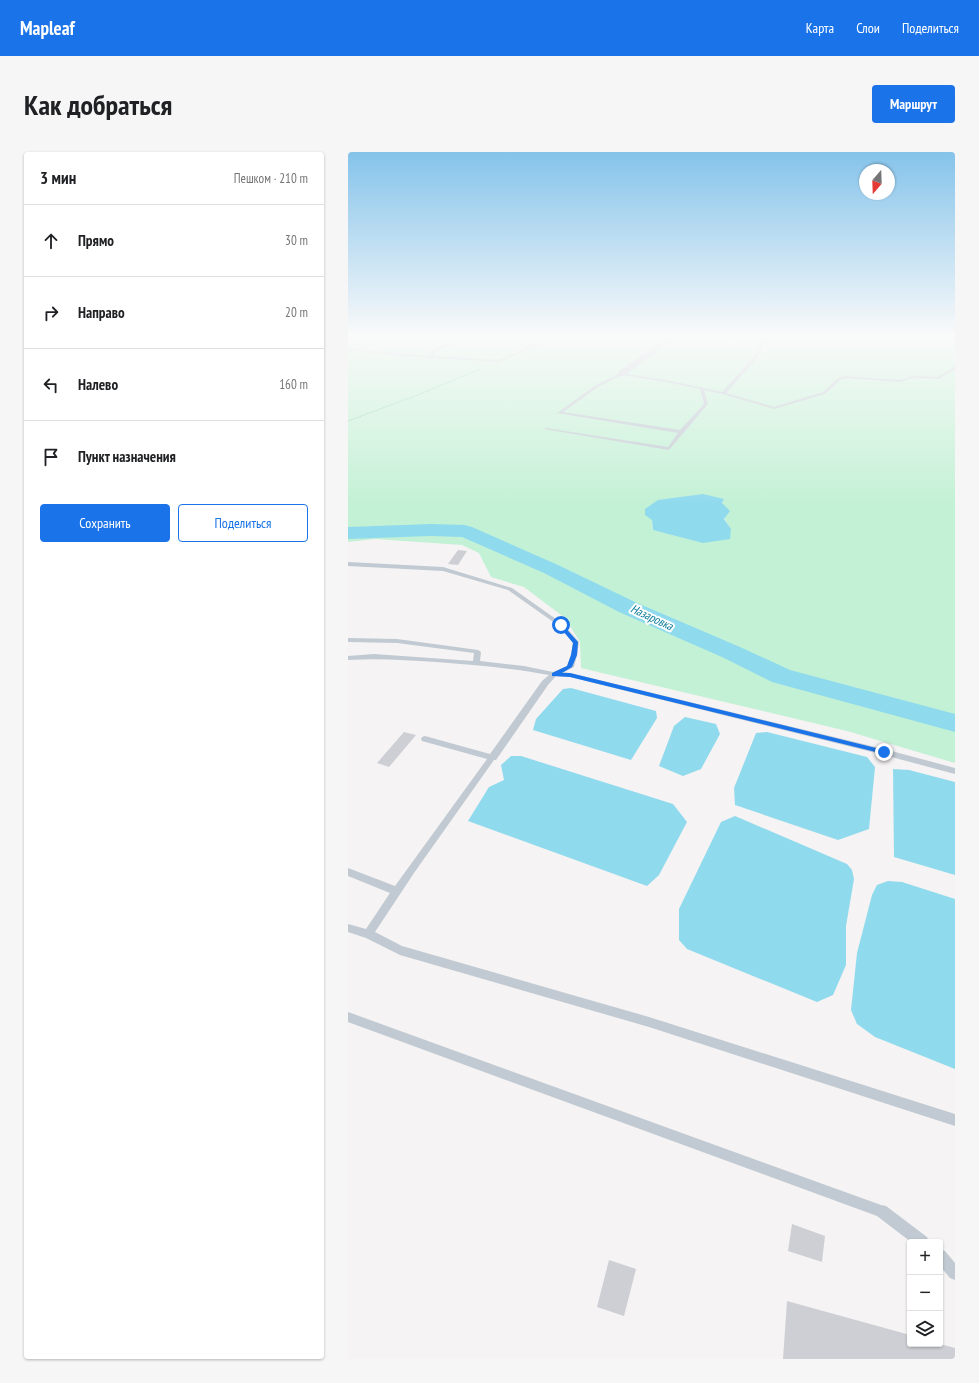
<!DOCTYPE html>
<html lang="ru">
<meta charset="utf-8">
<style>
body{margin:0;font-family:"PT Sans Narrow",sans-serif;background:#f6f6f6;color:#202124}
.controls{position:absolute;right:12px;bottom:12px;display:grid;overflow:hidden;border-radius:4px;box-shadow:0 1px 3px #0004}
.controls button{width:36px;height:36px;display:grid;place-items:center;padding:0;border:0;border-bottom:1px solid #e0e0e0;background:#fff;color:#202124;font:20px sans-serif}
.compass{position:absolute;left:511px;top:12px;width:36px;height:36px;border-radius:50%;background:#fff;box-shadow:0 1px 3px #0004;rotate:199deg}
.stop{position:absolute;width:12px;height:12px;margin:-9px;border:3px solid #1a73e8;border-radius:50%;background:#fff}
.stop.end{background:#1a73e8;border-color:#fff;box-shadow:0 1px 4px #0008}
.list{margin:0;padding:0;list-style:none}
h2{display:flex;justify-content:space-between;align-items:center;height:52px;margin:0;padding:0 16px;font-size:17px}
h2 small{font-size:13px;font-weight:400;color:#757577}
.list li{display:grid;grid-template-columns:26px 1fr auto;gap:12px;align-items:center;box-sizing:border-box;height:72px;padding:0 16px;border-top:1px solid #e0e0e0}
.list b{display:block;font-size:15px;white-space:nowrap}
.list em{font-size:13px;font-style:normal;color:#757577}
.actions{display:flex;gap:8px;padding:12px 16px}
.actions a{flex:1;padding:9px 0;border:1px solid #1a73e8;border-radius:4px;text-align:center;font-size:14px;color:#1a73e8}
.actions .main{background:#1a73e8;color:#fff}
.icon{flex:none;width:22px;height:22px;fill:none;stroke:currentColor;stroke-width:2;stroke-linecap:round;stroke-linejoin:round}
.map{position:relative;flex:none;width:607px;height:1207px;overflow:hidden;border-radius:4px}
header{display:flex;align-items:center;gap:24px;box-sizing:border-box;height:56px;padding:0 20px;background:#1a73e8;color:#fff}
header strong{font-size:19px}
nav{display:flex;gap:22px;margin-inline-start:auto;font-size:14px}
.intro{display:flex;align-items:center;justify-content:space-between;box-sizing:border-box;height:96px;padding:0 24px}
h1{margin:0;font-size:28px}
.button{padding:10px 18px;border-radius:4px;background:#1a73e8;color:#fff;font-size:14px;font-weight:700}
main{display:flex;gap:24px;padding:0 24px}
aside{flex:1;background:#fff;border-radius:4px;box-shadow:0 1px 3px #0004}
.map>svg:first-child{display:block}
.green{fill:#c3f1d5;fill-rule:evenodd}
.water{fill:#90daee}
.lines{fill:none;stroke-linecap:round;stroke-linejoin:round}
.river{fill:#90daee;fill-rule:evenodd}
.building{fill:#cdcfd5}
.path{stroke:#7ad0a6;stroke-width:1;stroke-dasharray:1.5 1;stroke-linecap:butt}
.service{fill:#c1cad2;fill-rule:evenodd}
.minor{fill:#c1cad2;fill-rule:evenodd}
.route{fill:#1a73e8}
.labels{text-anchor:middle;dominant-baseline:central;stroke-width:4;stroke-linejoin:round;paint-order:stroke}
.water-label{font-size:12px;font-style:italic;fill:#0c7c9b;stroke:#fff}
</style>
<header>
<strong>Mapleaf</strong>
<nav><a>Карта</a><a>Слои</a><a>Поделиться</a></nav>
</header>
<div class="intro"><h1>Как добраться</h1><a class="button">Маршрут</a></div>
<main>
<aside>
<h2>3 мин<small>Пешком · 210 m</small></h2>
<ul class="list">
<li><svg class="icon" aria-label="ahead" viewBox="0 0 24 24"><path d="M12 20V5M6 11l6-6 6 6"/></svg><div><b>Прямо</b></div><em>30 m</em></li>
<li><svg class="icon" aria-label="right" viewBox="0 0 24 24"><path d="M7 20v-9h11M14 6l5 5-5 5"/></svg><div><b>Направо</b></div><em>20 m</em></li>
<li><svg class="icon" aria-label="left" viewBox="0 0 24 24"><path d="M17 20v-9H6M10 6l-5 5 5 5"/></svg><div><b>Налево</b></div><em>160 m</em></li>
<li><svg class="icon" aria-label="arrive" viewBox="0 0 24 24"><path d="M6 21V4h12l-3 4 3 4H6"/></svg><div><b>Пункт назначения</b></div></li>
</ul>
<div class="actions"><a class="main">Сохранить</a><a>Поделиться</a></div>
</aside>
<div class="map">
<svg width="607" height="1207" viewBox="0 0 607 1207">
<rect width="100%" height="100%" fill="#f5f3f3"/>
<path class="green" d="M0,183h607v428l-108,-32 -266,-63 -1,-26 -15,-24 -41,-31 -33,-10 -12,-24 -17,-8 -87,-6 -27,3zM376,347c-5,10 1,22 7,30l-58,5 -20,-4 -1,-10z"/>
<g class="water">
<path d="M355,342l21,5 -2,4 8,8 -6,8 7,10 -1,10 -27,4 -50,-13 -1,-10 -7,-5v-6l13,-9z"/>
<path d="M223,536l85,23 1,7 -26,42 -98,-30 3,-11 27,-30z"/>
<path d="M337,565l31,7 4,10 -19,35 -18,7 -24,-10 15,-40z"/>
<path d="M419,580l100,25 8,10 -6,62 -31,11 -103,-35 -1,-17 22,-55z"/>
<path d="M163,604h10l152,48 14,18 -28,53 -12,11 -179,-65 21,-34 15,-7 -3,-15z"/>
<path d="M545,617l16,1 46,12v93l-61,-18z"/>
<path d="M387,664l112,48 5,6 2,9 -8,47v39l-13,30 -16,7 -130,-53 -8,-9v-31l42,-87z"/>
<path d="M540,729l14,1 53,17v170l-80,-32 -18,-13 -6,-14 6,-57 15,-58 5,-10z"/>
</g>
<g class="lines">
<path class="river" d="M83,372l34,1 7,2 86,38 77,37 105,45 50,23 165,44v18l-183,-50 -50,-25 -103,-45 -75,-39 -82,-36 -31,-1 -83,3v-12z"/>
</g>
<g class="building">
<path d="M110,398l9,1 -9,14 -10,-1z"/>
<path d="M56,580l12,3 -27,32 -12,-4z"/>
<path d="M444,1072l33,12 -3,26 -34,-11z"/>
<path d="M261,1108l27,9 -12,47 -27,-9z"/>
<path d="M439,1149l123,34v9h30l15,4v11h-172z"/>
</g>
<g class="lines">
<path class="path" d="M0,269l75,-28 57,-24"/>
<g class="service">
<path d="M42,183h5l-27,11 -3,4 65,6 2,-6 39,-15h5l-41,17 -1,4 65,4 58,-25h5l-63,27 -96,-6 -55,-6v-2l13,1 5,-5z"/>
<path d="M363,183h11l39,7 5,-7h3l-2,3 -10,20 -31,35 48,14 49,-15 15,-14 7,-2 55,4 12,-4 26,1 17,-11v3l-16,10 -27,-1 -12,4 -55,-4 -5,2 -15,14 -51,15 -52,-15 -18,-4 4,14 -39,46 -125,-21 2,-1 122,19 10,-14 -121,-20 39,-28 25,-12 45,7 56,12 32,-35 7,-13zM274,223l44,7 34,7 4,15 -24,26 -117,-18 35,-25z"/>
<path d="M0,410l95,5 69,21 51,36 16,18 -2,13 -3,12 -10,5 6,1 314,76 71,19v6l-71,-19 -314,-78 -14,-1 -8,9 -52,75h-2l-80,113 -39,59 27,14 247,71 306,97v12l-306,-99 -249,-72 -34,-17 -18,-6v-8l18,5 24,-36 -42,-17v-8l47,18 92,-127 -65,-18 -1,-2 1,-2 3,-1 65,18 52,-73 7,-6c-37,-7 -75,-10 -113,-13 -30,-2 -58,-4 -88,-2v-4l26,-2 99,7 1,-8 -77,-10 -49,-1v-4l49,1 81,11 3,2 -1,9 44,5 29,6 14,-6 4,-11 2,-13 -14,-16 -51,-36 -65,-19 -95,-5z"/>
<path d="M0,860l533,193 5,1 41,31 2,5h-18l-34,-26 -529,-194z"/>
<path d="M592,1097l5,2 10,12v17l-5,-2 -10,-12z"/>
</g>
<path class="minor" d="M322,183h8l-54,41h-6v-4z"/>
</g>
<linearGradient id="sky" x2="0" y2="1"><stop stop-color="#85c3ea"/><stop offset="0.52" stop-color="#fafafa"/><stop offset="1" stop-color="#fafafa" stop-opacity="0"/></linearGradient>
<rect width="607" height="352" fill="url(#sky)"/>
<path class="route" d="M213,471l17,19 -1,13 -5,12 -10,6h8l314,77 3,2 -3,2 -314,-77 -18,-1v-3l15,-7 4,-11 2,-12 -15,-18z"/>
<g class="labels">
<g class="water-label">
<text transform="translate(304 465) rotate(25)">Назаровка</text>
</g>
</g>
</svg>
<div class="controls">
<button>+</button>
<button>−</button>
<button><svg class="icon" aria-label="layers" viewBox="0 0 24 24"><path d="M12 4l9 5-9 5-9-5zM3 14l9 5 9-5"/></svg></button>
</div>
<svg class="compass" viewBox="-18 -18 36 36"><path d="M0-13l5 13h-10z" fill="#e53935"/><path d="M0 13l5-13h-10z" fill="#757577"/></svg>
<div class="stop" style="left:213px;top:473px"></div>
<div class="stop end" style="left:536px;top:600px"></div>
</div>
</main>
